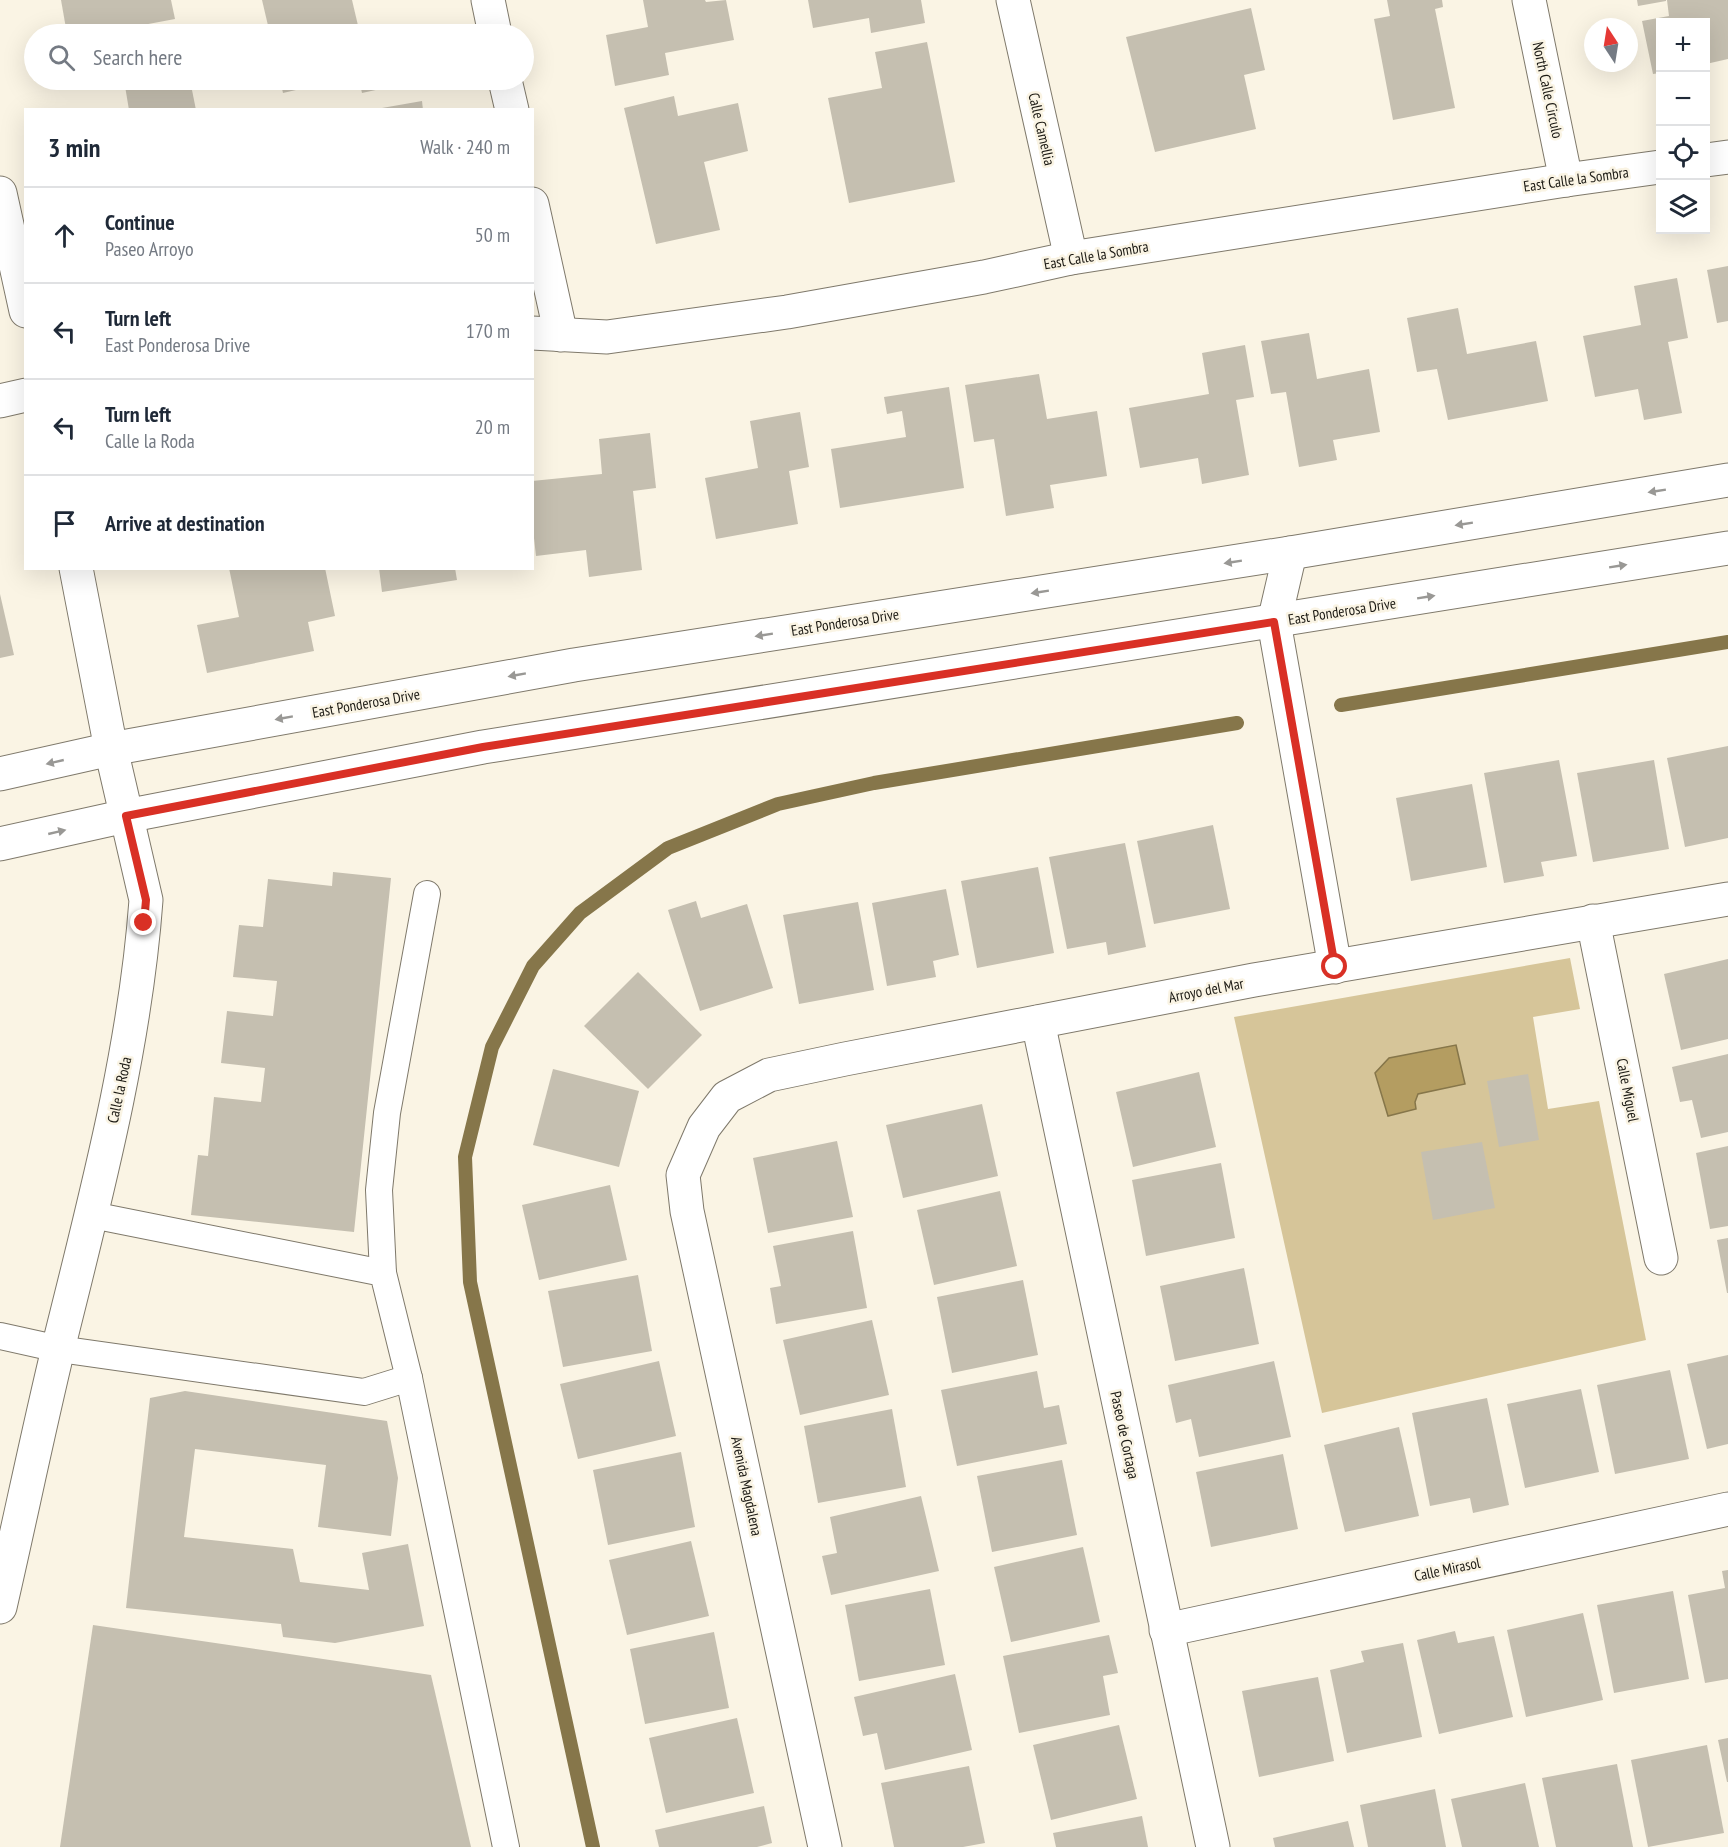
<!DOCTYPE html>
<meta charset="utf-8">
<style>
body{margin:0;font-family:"PT Sans Narrow",sans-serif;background:#f6f6f7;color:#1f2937}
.controls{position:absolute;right:18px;top:18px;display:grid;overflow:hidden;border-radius:0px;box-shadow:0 6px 24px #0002}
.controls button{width:54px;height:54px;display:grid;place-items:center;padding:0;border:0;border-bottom:2px solid #e0e1e3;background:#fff;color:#1f2937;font:30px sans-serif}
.compass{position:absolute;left:1584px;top:18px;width:54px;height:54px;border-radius:50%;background:#fff;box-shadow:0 6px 24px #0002;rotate:348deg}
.stop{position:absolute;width:18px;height:18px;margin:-14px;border:4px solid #d93025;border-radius:50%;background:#fff}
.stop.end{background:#d93025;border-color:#fff;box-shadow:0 2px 6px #0008}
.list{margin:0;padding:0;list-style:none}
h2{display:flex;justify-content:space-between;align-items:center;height:78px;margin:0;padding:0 24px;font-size:26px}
h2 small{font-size:20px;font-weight:400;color:#747a83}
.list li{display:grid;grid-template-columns:39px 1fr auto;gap:18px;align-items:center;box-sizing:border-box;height:96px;padding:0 24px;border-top:2px solid #e0e1e3}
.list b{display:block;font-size:22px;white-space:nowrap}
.list p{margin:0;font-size:20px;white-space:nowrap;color:#747a83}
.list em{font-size:20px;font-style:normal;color:#747a83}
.icon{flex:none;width:33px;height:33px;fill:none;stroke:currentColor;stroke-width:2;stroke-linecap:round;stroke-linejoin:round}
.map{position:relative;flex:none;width:1728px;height:1847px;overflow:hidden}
.search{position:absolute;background:#fff;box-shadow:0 6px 24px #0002;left:24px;top:24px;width:510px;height:66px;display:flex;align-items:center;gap:15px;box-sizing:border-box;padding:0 21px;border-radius:33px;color:#747a83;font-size:22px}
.panel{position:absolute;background:#fff;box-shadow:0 6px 24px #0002;left:24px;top:108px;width:510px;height:462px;border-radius:0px}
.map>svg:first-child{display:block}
.green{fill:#d6c599}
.water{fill:#b49d61;stroke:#86764a;stroke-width:1.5}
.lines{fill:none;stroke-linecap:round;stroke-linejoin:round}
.stream{stroke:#86764a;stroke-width:14}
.building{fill:#c5bfb0}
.lane-casing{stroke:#7f796b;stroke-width:28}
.street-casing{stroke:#7f796b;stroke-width:35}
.secondary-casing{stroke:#7f796b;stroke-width:35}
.lane{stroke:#fff;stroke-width:26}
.street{stroke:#fff;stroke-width:33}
.secondary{stroke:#fff;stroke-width:33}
.oneway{fill:#999895}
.route{stroke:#d93025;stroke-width:8}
.labels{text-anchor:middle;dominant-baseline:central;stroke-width:5;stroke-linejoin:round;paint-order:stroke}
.street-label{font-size:15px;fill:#1c1a14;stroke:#faf4e4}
</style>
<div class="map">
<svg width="1728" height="1847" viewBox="0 0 1728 1847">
<rect width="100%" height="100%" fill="#faf4e4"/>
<path class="green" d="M1570,958l10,51 -47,8 15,92 51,-8 47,239 -324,73 -88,-396z"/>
<path class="water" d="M1456,1045l9,39 -47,10 -3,8 1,7 -28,7 -13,-43 14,-15z"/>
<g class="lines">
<g class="stream">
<path d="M1341,705l387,-63"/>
<path d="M593,1847l-123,-565 -5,-125 27,-110 41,-81 47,-53 88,-65 110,-44 96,-21 363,-60"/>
</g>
</g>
<g class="building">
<path d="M61,0h110l4,19 -80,15h-28z"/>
<path d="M262,0h90l8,34h-90z"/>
<path d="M643,0h62l1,2 20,-2 8,40 -69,13 4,22 -54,11 -9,-51 42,-8z"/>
<path d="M808,0h113l4,23 -54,10 -2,-15 -56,10z"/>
<path d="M1387,0h55l1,7 -8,2 20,99 -62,12 -19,-101 16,-3z"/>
<path d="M1637,0h29v1l-28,5z"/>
<path d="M1667,0h61v59l-22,5v-42h-46v51l-7,1 -11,-53 27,-5z"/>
<path d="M1251,8l14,62 -21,5 12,54 -101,23 -29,-115z"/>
<path d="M927,42l28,140 -106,21 -21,-105 54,-10 -7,-36z"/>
<path d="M124,80h66l6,30h-67z"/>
<path d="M280,80h59l-56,13z"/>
<path d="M359,80h52l1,2 -50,11z"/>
<path d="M674,96l4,20 60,-13 10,48 -44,11 16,68 -64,14 -32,-136z"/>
<path d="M422,101l1,9h-41v-2z"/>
<path d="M1728,266v55l-11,2 -10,-53z"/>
<path d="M1677,278l11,60 -20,4 14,71 -38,7 -6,-31 -43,8 -12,-61 58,-11 -7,-39z"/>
<path d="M1458,308l9,46 69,-13 12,60 -100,19 -11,-51 -20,3 -10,-54z"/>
<path d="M1309,333l8,46 52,-10 11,63 -47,8 4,20 -38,7 -13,-75 -15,2 -10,-53z"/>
<path d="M1245,345l9,52 -18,3 13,75 -47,9 -4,-26 -58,10 -11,-60 80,-14 -7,-41z"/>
<path d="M1039,374l8,45 50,-8 10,65 -57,9 4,23 -48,8 -12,-77 -20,3 -9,-57z"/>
<path d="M949,387l15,101 -124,20 -9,-59 75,-12 -4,-26 -15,3 -3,-17z"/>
<path d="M800,412l9,55 -20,4 9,53 -82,15 -11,-61 53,-10 -8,-47z"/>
<path d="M650,433l6,55 -23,3 9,79 -53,7 -3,-27 -50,6 -4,-36v-39l70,-7 -3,-35z"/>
<path d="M229,568h96l10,48 -27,6 6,29 -107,22 -10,-48 42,-8z"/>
<path d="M379,568h76l2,12 -75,12z"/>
<path d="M0,594l14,61 -14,3z"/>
<path d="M1728,746v92l-43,9 -18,-89z"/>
<path d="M1559,760l18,96 -36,6 3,14 -40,7 -20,-110z"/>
<path d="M1654,760l15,89 -76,13 -16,-89z"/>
<path d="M1472,784l15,83 -76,14 -15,-83z"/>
<path d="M1213,825l17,84 -76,15 -17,-83z"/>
<path d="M1125,843l21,104 -38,8 -2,-13 -39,7 -18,-92z"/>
<path d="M1038,867l16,86 -77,15 -16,-87z"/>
<path d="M333,872l58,6 -37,354 -163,-17 7,-60 10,1 6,-59 47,5 4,-34 -44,-5 6,-52 46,5 4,-35 -44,-4 6,-52 24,2 5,-48 64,7z"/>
<path d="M946,889l13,66 -26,6 3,16 -49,9 -15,-83z"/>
<path d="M696,901l5,17 46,-14 26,84 -73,23 -32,-101z"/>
<path d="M858,902l16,88 -75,14 -16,-89z"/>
<path d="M1728,959v80l-47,11 -17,-76z"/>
<path d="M638,972l64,63 -54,54 -64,-63z"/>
<path d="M1728,1054v78l-27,6 -9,-38 -12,2 -8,-35z"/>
<path d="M553,1069l86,22 -20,76 -86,-22z"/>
<path d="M1199,1072l17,75 -83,20 -17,-75z"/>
<path d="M1528,1074l11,66 -40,7 -12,-66z"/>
<path d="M982,1104l16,72 -95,22 -17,-73z"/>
<path d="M837,1141l16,76 -85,16 -15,-75z"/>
<path d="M1482,1142l13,66 -62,12 -12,-68z"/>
<path d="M1728,1146v80l-18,3 -14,-76z"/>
<path d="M1221,1163l14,75 -89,18 -14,-76z"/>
<path d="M610,1185l17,75 -88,20 -17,-75z"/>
<path d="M1000,1191l17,75 -83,19 -17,-75z"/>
<path d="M853,1231l14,77 -91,16 -6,-36 11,-2 -8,-40z"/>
<path d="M1728,1238v55h-1l-10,-53z"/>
<path d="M1244,1268l15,76 -84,17 -15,-75z"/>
<path d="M638,1275l14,76 -89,16 -15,-76z"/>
<path d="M1023,1280l15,75 -86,18 -15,-76z"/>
<path d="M872,1320l17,75 -89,20 -17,-75z"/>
<path d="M1728,1355v89l-21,5 -20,-85z"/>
<path d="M659,1361l17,75 -98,23 -18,-75z"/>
<path d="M1274,1361l17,76 -92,20 -8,-38 -15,4 -8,-38z"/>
<path d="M1670,1370l19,89 -74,15 -18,-89z"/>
<path d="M1037,1371l7,37 15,-3 8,39 -110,22 -16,-76z"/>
<path d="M1581,1389l18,83 -74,16 -18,-84z"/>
<path d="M185,1391l202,30 11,57 -7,58 -73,-9 8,-62 -131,-16 -11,88 109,12 7,33 69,8 -7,-37 46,-9 16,82 -89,17 -52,-6 -2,-13 -155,-16 24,-210z"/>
<path d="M1487,1398l22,107 -36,8 -3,-15 -40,8 -18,-93z"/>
<path d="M892,1409l14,78 -88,16 -14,-77z"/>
<path d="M1399,1427l20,89 -74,16 -21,-87z"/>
<path d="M681,1452l14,75 -87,18 -15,-75z"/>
<path d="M1283,1454l15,75 -87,18 -15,-75z"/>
<path d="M1062,1460l15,75 -85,17 -15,-76z"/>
<path d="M921,1496l18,75 -108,24 -9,-39 15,-3 -7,-36z"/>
<path d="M691,1541l18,75 -82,19 -18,-75z"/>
<path d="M1083,1547l17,75 -89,20 -17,-75z"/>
<path d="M1728,1570v109l-23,4 -17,-88 37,-7 -3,-17z"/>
<path d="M930,1589l15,76 -86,16 -14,-76z"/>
<path d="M1673,1591l16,88 -75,14 -17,-88z"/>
<path d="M1583,1613l20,87 -77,17 -19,-87z"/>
<path d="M93,1625l338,50 40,172h-411z"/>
<path d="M1455,1631l3,12 36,-7 19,81 -74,17 -22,-94z"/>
<path d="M714,1632l15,76 -84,16 -15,-75z"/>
<path d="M1109,1635l9,38 -15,3 7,39 -91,18 -16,-77z"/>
<path d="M1403,1643l19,94 -75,16 -17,-83 34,-8 -3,-11z"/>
<path d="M955,1674l17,76 -87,20 -8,-37 -14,3 -9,-39z"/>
<path d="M1318,1677l16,84 -75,16 -17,-86z"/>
<path d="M737,1718l17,75 -88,20 -17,-75z"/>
<path d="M1119,1725l18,74 -86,21 -18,-75z"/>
<path d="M1728,1738v44h-1l-9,-42z"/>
<path d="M1707,1745l17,88 -76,14 -17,-87z"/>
<path d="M1617,1764l16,83h-77l-14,-69z"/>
<path d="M969,1766l16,77 -22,4h-69l-13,-64z"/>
<path d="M1525,1783l14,64h-77l-11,-48z"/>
<path d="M1435,1789l11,58h-78l-8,-42z"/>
<path d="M764,1806l8,37 -15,4h-98l-4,-17z"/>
<path d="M1142,1816l6,31h-92l-3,-14z"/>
<path d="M1348,1821l6,26h-79l-2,-9z"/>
</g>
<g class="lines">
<g class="lane-casing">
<g id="lane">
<path d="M92,1215l291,58 26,105 97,469"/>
<path d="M383,1273l-4,-83 8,-77 40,-219"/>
<path d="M0,1336l59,13 305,43 45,-14"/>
</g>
</g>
<g class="street-casing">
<g id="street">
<path d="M488,0l7,34"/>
<path d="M1013,0l58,258"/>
<path d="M1529,0l37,180"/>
<path d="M505,80l7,30"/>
<path d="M1706,160l22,-3"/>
<path d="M0,193l26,118"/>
<path d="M532,204l29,131"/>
<path d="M532,333l75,4 180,-25 197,-35 87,-19 495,-78 94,-13"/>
<path d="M0,401l26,-6"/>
<path d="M1290,553l-16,69 61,345"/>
<path d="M1593,921l68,337"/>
<path d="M1038,1022l175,825"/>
<path d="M0,1607c20,-87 38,-175 59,-262 36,-146 76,-294 87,-445l-35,-151 -35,-181"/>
<path d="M1166,1630l562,-121"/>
<path d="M825,1847l-138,-636 -4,-36 21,-48 23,-30 42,-22 76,-16 409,-79 474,-81"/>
</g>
</g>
<g class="secondary-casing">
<g id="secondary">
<path d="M0,774l111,-25 463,-84 716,-112 438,-73"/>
<path d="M0,844l126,-28 357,-69 1245,-199"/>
</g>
</g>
<use href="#lane" class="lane"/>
<use href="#street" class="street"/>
<use href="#secondary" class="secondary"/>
</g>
<defs><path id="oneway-solid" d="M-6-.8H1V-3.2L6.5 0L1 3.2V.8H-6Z" transform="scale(1.5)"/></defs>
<g class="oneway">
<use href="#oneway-solid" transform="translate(1657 491) rotate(171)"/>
<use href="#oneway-solid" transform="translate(1464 524) rotate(171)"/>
<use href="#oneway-solid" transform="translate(1233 562) rotate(171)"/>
<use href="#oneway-solid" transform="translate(1618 566) rotate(-9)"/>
<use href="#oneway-solid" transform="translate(1040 592) rotate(171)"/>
<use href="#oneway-solid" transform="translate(1426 597) rotate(-9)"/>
<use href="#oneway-solid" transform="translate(764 635) rotate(171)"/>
<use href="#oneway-solid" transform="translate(517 675) rotate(170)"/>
<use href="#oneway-solid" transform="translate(284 718) rotate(170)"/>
<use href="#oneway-solid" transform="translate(55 762) rotate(167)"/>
<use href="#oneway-solid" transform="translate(57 832) rotate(-13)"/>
</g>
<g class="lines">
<path class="route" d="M144,923l2,-23 -20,-84 357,-69 791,-125 61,345"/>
</g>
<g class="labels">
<g class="street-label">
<text transform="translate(1548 90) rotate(78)">North Calle Circulo</text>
<text transform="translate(1042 129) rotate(77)">Calle Camellia</text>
<text transform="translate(1576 179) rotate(-8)">East Calle la Sombra</text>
<text transform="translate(1096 255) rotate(-10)">East Calle la Sombra</text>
<text transform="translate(1342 611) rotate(-9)">East Ponderosa Drive</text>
<text transform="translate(845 622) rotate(-9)">East Ponderosa Drive</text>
<text transform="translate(366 703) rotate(-10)">East Ponderosa Drive</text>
<text transform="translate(1206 990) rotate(-11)">Arroyo del Mar</text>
<text transform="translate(119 1090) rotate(-78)">Calle la Roda</text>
<text transform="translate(1628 1090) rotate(79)">Calle Miguel</text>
<text transform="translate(1125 1435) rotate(78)">Paseo de Cortaga</text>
<text transform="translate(747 1486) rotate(78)">Avenida Magdalena</text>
<text transform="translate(1447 1569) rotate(-12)">Calle Mirasol</text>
</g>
</g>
</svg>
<div class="controls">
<button>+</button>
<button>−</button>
<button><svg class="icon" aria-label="locate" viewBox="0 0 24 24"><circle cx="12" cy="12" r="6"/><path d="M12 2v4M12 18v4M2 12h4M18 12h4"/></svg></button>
<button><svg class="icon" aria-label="layers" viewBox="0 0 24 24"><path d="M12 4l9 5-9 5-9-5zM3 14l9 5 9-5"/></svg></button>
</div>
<svg class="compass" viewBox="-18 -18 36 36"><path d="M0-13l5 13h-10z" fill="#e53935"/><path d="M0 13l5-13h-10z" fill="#747a83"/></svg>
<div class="stop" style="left:1335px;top:967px"></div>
<div class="stop end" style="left:144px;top:923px"></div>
<div class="search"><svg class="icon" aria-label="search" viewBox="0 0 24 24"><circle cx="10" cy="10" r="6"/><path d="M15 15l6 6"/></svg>Search here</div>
<section class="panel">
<h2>3 min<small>Walk · 240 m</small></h2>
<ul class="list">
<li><svg class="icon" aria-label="ahead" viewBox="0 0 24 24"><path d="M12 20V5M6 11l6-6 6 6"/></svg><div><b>Continue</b><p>Paseo Arroyo</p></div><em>50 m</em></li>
<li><svg class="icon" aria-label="left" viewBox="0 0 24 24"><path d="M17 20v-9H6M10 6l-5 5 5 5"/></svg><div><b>Turn left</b><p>East Ponderosa Drive</p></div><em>170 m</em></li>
<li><svg class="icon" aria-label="left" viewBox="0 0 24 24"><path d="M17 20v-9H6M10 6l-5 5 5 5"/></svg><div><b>Turn left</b><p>Calle la Roda</p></div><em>20 m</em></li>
<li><svg class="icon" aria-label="arrive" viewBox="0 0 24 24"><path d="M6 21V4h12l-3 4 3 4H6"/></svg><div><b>Arrive at destination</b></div></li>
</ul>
</section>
</div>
